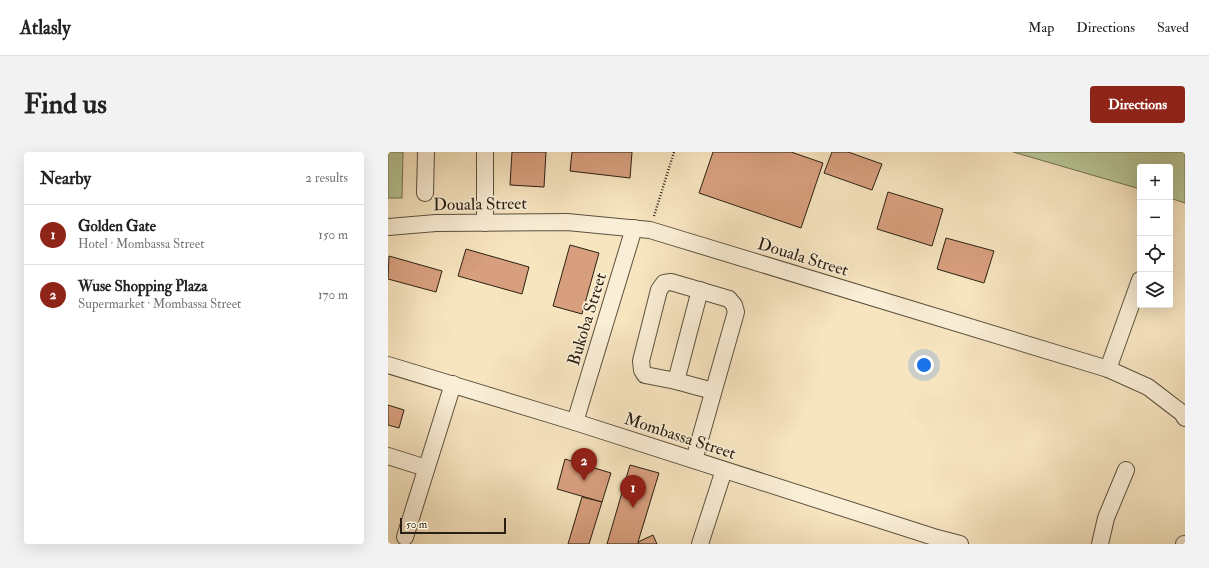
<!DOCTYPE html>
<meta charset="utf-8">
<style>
body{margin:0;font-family:"IM FELL Double Pica",serif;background:#f2f2f2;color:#222}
.controls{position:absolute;right:12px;top:12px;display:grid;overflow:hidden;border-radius:4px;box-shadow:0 4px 16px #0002}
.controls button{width:36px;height:36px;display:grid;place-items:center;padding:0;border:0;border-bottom:1px solid #e0e0e0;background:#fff;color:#222;font:20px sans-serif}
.scale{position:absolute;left:12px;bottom:10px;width:106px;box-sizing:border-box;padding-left:4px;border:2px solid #292013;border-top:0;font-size:11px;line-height:14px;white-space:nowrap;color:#292013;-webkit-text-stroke:3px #faeed6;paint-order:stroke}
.you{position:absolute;left:536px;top:213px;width:14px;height:14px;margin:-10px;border:3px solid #fff;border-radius:50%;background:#1a73e8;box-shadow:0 0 0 6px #1a73e833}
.badge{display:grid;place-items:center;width:26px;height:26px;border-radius:50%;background:#8f2418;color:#fff;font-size:13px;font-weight:700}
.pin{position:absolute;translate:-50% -33px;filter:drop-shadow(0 1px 2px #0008)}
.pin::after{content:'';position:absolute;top:21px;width:14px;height:12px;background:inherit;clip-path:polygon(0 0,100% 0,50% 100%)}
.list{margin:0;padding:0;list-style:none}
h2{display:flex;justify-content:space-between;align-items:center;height:52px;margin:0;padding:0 16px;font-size:17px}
h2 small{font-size:13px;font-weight:400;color:#767676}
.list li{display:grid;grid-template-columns:26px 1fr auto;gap:12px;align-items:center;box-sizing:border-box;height:60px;padding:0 16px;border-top:1px solid #e0e0e0}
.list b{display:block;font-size:15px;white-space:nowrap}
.list p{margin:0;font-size:13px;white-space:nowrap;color:#767676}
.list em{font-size:13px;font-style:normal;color:#767676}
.icon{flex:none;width:22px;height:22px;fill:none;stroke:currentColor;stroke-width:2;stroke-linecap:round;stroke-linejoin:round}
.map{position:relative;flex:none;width:797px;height:392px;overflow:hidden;border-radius:4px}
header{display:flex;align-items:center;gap:24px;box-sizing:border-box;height:56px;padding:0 20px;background:#fff;border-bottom:1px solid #e0e0e0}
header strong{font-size:19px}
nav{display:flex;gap:22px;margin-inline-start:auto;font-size:14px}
.intro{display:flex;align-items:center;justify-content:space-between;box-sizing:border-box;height:96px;padding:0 24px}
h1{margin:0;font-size:28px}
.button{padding:10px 18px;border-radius:4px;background:#8f2418;color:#fff;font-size:14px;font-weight:700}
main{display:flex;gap:24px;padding:0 24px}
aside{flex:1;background:#fff;border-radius:4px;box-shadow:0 4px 16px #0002}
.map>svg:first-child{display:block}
.green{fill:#b8c696;stroke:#707354}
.building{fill:#d89f7e;stroke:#292013}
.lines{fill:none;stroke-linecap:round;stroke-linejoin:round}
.minor-casing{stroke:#5c513e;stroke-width:18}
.path{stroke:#292013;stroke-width:2.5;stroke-dasharray:1 2;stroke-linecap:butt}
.minor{stroke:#faeed6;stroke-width:16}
.labels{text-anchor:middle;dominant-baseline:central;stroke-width:3.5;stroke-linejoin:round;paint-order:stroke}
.street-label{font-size:17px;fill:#292013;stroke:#faeed6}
</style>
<header>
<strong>Atlasly</strong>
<nav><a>Map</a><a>Directions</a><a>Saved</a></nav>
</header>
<div class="intro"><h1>Find us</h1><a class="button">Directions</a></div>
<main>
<aside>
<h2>Nearby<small>2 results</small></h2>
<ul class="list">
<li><span class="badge">1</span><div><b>Golden Gate</b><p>Hotel · Mombassa Street</p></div><em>150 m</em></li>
<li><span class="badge">2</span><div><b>Wuse Shopping Plaza</b><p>Supermarket · Mombassa Street</p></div><em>170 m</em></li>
</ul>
</aside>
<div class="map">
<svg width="797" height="392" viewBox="0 0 797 392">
<rect width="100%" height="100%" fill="#f7e5c0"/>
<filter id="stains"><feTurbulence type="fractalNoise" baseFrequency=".005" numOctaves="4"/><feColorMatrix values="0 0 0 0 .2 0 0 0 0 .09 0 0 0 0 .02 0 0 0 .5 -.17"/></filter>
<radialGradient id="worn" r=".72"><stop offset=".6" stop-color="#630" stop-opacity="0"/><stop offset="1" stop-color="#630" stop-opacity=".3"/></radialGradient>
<g class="green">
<path d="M0,0h15l-1,46h-14z"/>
<path d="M625,0h172v51l-15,-5v-31h-30v22z"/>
</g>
<g class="building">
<path d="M124,0h34l-2,35 -34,-2z"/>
<path d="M184,0h60l-2,26 -60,-7z"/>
<path d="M325,0h78l32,11 -22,65 -102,-35z"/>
<path d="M444,0h16l34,12 -10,26 -48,-17z"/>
<path d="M500,40l55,17 -11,37 -55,-17z"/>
<path d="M558,86l48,13 -10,32 -47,-14z"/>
<path d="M182,93l29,8 -17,61 -29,-8z"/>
<path d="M78,97l63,18 -7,27 -64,-18z"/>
<path d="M1,104l53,15 -6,21 -48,-13z"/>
<path d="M0,253l16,5 -5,18 -11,-3z"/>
<path d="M177,307l46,14 -9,29 -45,-13z"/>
<path d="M242,313l29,8 -21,69 1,2h-32z"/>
<path d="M194,345l20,5 -13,42h-21z"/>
<path d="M265,383l4,9h-18l-1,-2z"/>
</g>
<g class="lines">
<g class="minor-casing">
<g id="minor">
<path d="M97,0v71"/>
<path d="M37,41l1,-41"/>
<path d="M0,75l48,-4 131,-1 83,8 458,139 40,18 34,26 3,5"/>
<path d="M312,138l-24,91 37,10"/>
<path d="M0,213l187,57 362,116 23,6"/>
<path d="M720,217l32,-89"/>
<path d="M288,229l-31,-6 -3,-5 -1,-9 18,-71 5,-7 7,-1 58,17 5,6 2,7 -42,148"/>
<path d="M187,270l59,-194"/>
<path d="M0,304l38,12"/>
<path d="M17,385l48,-153"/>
<path d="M312,392l24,-74"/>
<path d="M712,392l6,-26 20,-48"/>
<path d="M796,392h1"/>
</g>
</g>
<path class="path" d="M266,64l20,-64"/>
<use href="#minor" class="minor"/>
</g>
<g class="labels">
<g class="street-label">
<text transform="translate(92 52) rotate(-1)">Douala Street</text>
<text transform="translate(415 105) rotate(17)">Douala Street</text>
<text transform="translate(199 167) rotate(-73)">Bukoba Street</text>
<text transform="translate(292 284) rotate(18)">Mombassa Street</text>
</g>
</g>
<rect width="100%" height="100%" filter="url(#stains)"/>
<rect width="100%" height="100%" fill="url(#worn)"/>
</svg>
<div class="controls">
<button>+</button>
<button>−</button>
<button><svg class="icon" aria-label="locate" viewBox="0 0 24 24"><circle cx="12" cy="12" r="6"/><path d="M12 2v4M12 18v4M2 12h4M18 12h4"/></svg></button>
<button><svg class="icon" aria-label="layers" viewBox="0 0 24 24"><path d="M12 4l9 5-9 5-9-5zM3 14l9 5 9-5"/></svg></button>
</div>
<div class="scale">50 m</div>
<div class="you"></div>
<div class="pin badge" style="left:245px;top:356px">1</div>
<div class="pin badge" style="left:196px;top:329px">2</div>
</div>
</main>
